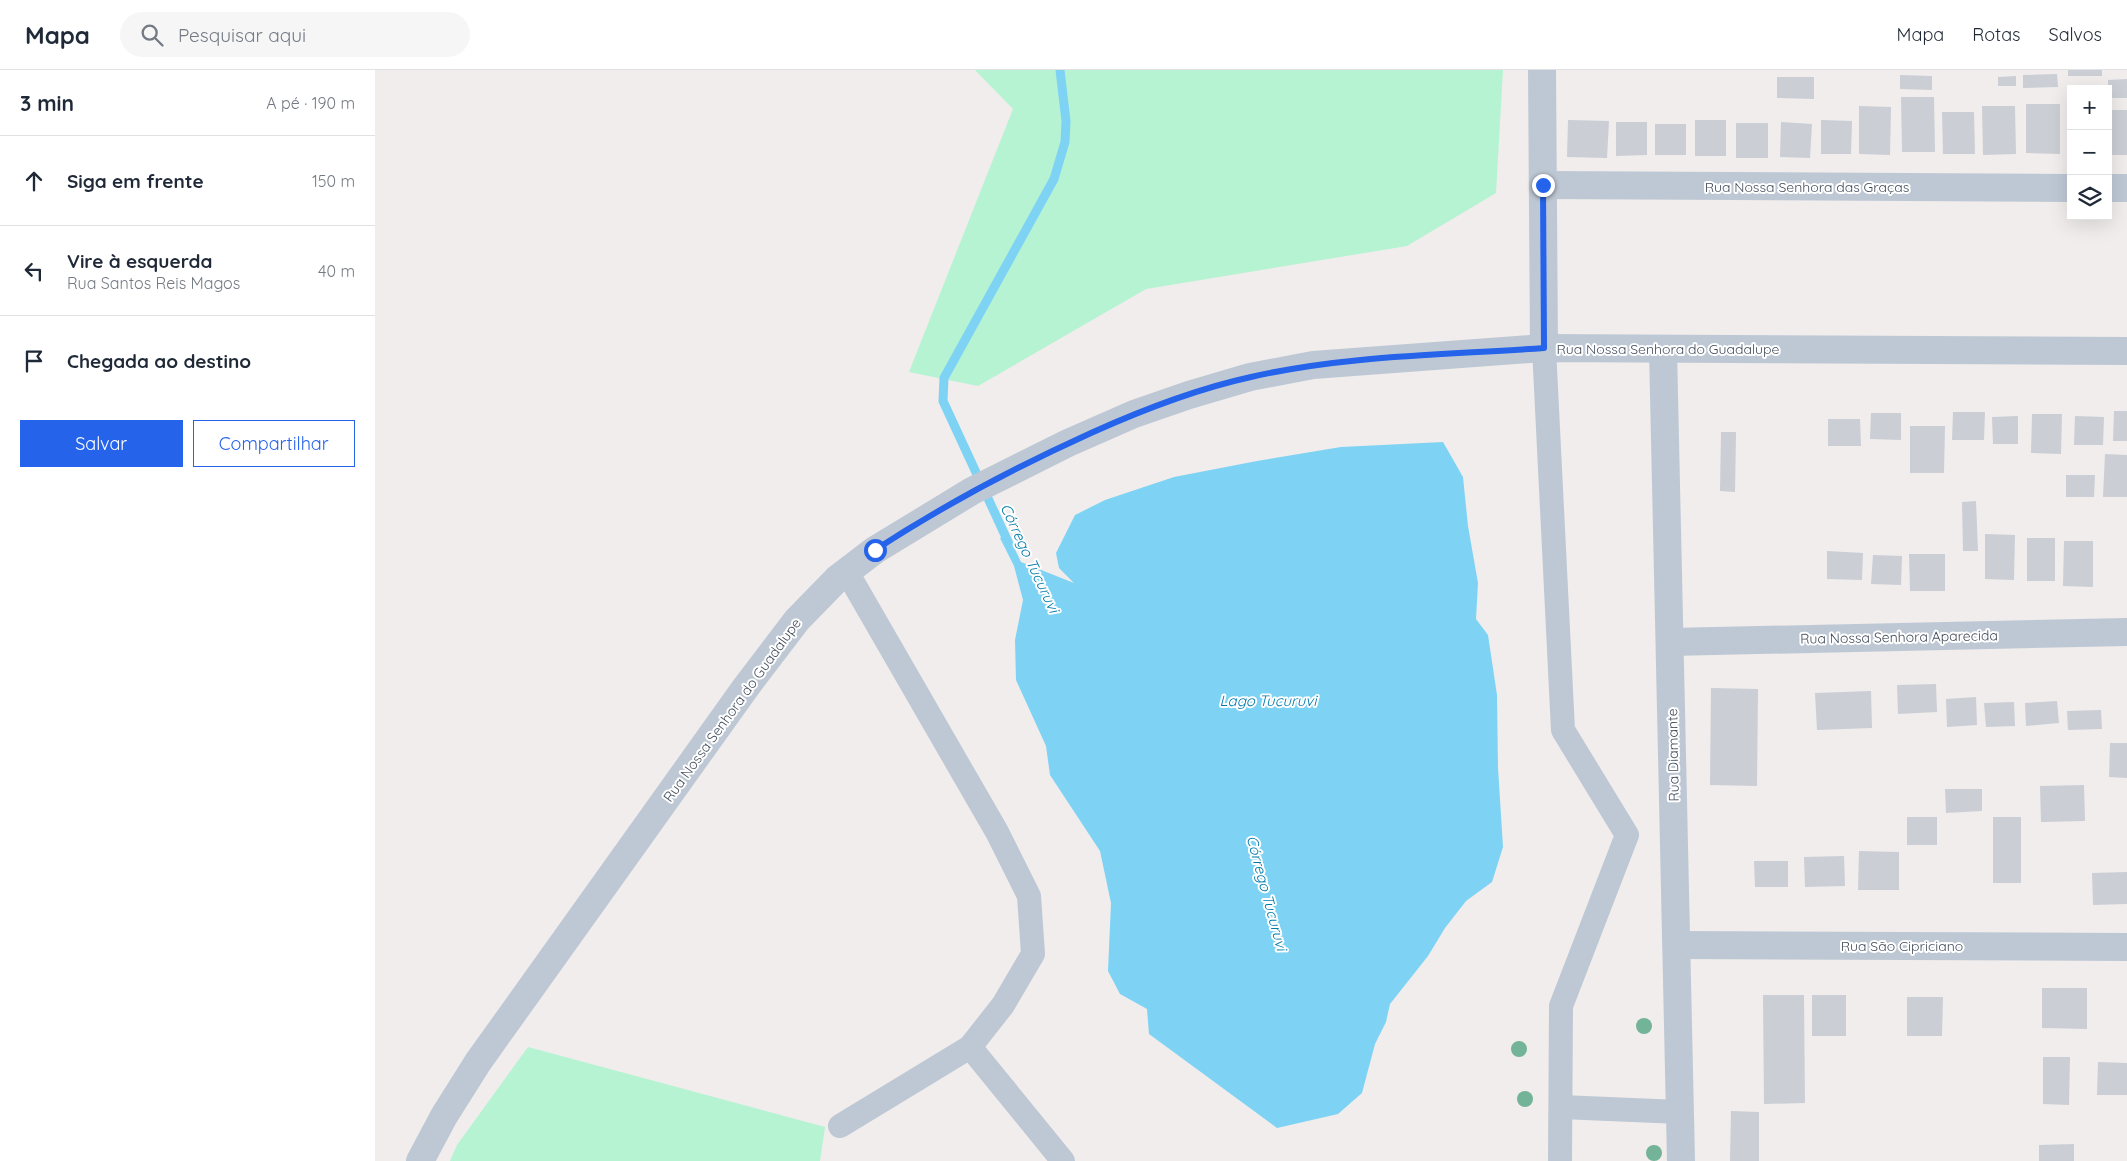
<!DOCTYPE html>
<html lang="pt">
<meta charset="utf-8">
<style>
body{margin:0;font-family:Quicksand,sans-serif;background:#f6f6f7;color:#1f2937}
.controls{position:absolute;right:15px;top:15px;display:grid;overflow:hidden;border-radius:0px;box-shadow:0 5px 20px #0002}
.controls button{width:45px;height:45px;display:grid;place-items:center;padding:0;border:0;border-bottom:1px solid #e0e1e3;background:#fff;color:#1f2937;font:25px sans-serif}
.stop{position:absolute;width:15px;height:15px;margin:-11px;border:4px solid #2563eb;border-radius:50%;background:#fff}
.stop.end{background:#2563eb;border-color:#fff;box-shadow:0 1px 5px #0008}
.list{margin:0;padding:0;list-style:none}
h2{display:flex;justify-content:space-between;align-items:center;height:65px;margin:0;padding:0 20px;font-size:21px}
h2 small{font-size:16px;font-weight:400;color:#747a83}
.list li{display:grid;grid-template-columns:32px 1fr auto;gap:15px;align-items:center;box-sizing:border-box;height:90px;padding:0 20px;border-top:1px solid #e0e1e3}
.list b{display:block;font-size:19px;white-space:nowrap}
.list p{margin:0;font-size:16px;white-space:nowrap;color:#747a83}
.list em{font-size:16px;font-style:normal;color:#747a83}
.actions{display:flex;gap:10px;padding:15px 20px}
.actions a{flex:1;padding:11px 0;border:1px solid #2563eb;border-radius:0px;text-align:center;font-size:18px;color:#2563eb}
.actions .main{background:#2563eb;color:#fff}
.icon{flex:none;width:28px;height:28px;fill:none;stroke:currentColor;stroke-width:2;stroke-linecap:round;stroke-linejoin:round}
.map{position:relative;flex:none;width:1752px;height:1091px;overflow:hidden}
header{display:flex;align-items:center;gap:30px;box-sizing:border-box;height:70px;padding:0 25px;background:#fff;border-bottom:1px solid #e0e1e3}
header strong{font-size:24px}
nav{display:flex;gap:28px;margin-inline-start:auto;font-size:18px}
.search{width:350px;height:45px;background:#f6f6f7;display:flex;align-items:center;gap:12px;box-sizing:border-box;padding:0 18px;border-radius:28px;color:#747a83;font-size:19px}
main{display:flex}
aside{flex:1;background:#fff}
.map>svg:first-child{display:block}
.green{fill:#b5f3d2}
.water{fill:#7ed3f5}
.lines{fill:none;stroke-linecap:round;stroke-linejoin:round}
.stream{stroke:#7ed3f5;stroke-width:9}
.building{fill:#cbced5}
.pedestrian{stroke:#bec8d4;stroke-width:24}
.minor{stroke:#bec8d4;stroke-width:28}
.tree{fill:#73b397}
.route{stroke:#2563eb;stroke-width:6}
.labels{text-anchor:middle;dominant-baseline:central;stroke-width:4;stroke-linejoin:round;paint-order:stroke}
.street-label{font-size:14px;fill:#434e5c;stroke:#fff}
.water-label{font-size:15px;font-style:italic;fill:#017aaa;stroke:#fff}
</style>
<header>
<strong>Mapa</strong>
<div class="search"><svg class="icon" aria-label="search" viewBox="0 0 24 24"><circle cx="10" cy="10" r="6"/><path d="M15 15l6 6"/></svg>Pesquisar aqui</div>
<nav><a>Mapa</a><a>Rotas</a><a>Salvos</a></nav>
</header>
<main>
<aside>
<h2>3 min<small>A pé · 190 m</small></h2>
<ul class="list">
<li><svg class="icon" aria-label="ahead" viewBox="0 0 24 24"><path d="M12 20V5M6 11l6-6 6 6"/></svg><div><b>Siga em frente</b></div><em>150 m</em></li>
<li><svg class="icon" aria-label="left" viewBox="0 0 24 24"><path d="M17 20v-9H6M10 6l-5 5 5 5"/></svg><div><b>Vire à esquerda</b><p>Rua Santos Reis Magos</p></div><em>40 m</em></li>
<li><svg class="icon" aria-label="arrive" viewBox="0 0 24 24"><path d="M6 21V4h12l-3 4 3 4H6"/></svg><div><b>Chegada ao destino</b></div></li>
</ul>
<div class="actions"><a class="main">Salvar</a><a>Compartilhar</a></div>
</aside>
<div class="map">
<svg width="1752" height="1091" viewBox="0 0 1752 1091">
<rect width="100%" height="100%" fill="#f0edec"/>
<g class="green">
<path d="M600,0h528l-7,123 -89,53 -261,43 -168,97 -69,-14 104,-263z"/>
<path d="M153,977l297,80 -5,34h-370l7,-16z"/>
</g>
<path class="water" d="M1068,372l20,35 5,49 10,57 -2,36 12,16 9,60 1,73 5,79 -11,35 -26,19 -21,27 -17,28 -38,48 -4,18 -11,22 -13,49 -24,21 -61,14 -128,-94 -2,-25 -27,-15 -12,-23 3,-68 -11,-52 -50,-76 -4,-29 -30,-66 -1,-40 8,-40 -9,-34 -14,-28 8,-3 13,27 53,21 -15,-15 -3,-15 19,-38 30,-15 69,-23 83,-16 84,-14z"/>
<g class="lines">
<path class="stream" d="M635,476l-67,-145 1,-23 110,-199 11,-37 1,-21 -6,-51"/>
</g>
<g class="building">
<rect x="1693" y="0" width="34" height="6"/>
<path d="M1682,4l1,13 -35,1v-13z"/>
<path d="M1525,5l32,1v14l-32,-1z"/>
<path d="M1641,6v10h-18v-9z"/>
<path d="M1402,7h37v22l-37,-1z"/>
<path d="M1752,9v19h-19v-18z"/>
<path d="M1526,27h33l1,55h-33z"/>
<path d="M1651,34h34v50l-34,-1z"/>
<path d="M1484,36l32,1 -1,48 -31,-1z"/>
<path d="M1607,36h33l1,48 -33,1z"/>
<path d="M1735,40h17v45h-18z"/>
<path d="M1567,42h32l1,42h-32z"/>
<path d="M1193,50l41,1 -2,37 -40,-1z"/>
<rect x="1320" y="50" width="31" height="36"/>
<path d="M1446,50l31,1 -1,33h-30z"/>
<path d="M1241,52h31v33l-31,1z"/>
<path d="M1406,52l31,2 -2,34 -30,-1z"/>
<rect x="1361" y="53" width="32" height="35"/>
<rect x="1280" y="54" width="31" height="31"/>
<path d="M1739,341h13v30h-14z"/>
<path d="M1578,342h32l-1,28h-32z"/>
<path d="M1496,343h30v27l-31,-1z"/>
<path d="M1657,344h30l-1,40 -30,-1z"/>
<path d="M1643,346v28h-25l-1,-27z"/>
<path d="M1700,346l29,1 -1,28h-29z"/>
<path d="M1453,349h32l1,27h-33z"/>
<path d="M1535,356h35l-1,47h-34z"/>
<path d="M1346,362h15l-1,60 -15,-1z"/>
<path d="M1730,384l22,1v42h-24z"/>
<path d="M1691,405h29l-1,22h-28z"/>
<path d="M1601,431l2,50h-15l-1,-49z"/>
<path d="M1610,464l30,1 -1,45 -29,-1z"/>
<rect x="1652" y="468" width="28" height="43"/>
<path d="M1689,471h29v46l-30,-1z"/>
<path d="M1452,481l36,2 -1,27 -35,-1z"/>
<path d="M1534,484h36v37h-35z"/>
<path d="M1498,485l29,1 -1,29 -30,-1z"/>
<path d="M1561,614l1,28 -39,2 -1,-29z"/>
<path d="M1336,618l47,1 -1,97 -47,-1z"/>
<path d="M1496,621l1,37 -55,2 -2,-37z"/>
<path d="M1601,627l1,28 -30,2 -1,-28z"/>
<path d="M1682,631l2,22 -33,3 -1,-23z"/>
<path d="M1639,632l1,24 -29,1 -2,-24z"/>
<path d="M1726,640l1,19 -34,1 -1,-19z"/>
<path d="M1735,673h17v35l-18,-1z"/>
<path d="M1709,715l1,36 -44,1 -1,-36z"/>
<path d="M1570,719h37v22l-36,2z"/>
<rect x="1532" y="747" width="30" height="28"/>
<rect x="1618" y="747" width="28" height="66"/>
<path d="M1484,781l40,1v38h-41z"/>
<path d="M1469,786l1,30 -40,1 -1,-30z"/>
<path d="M1379,791h34v26h-33z"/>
<path d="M1752,802v32l-34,1 -1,-32z"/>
<path d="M1667,918h45v41l-45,-1z"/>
<path d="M1388,925h41l1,108 -41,1z"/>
<rect x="1437" y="925" width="34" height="41"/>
<path d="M1532,927h36l-1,39h-35z"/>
<path d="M1668,987h27l-1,48 -26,-1z"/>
<path d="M1723,992l29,1v32h-30z"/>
<path d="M1356,1041l28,1v49h-29z"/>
<path d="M1699,1074v17h-35v-16z"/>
</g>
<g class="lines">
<g class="pedestrian">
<path d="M1169,278l19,382 64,105 -66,171 -1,155"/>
<path d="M595,977l93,114"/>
<path d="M1186,1037l119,5"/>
<path d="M465,1056l130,-79 33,-42 30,-51 -4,-58 -32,-64 -150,-260"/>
</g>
<g class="minor">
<path d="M1167,0l2,278"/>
<path d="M1168,115l528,3"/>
<path d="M1733,118h19"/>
<path d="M1288,279l18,812"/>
<path d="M1295,572l457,-10"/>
<path d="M1303,875l449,2"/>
<path d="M45,1091l24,-45 34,-54 268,-375 51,-67 40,-41 38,-29 97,-59 96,-48 66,-29 55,-19 61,-18 63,-12 231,-17 583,3"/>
</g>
</g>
<g class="tree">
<circle cx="1269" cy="956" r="8"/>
<circle cx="1144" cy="979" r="8"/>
<circle cx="1150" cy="1029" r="8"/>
<circle cx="1279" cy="1083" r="8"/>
</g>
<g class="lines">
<path class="route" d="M500,480c69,-45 141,-83 216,-117 51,-23 105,-44 160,-56 95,-22 196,-22 293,-29l-1,-163"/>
</g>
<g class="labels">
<g class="street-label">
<text x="1432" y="117">Rua Nossa Senhora das Graças</text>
<text x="1293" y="279">Rua Nossa Senhora do Guadalupe</text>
<text transform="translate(1524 567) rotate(-1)">Rua Nossa Senhora Aparecida</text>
<text transform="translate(357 640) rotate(-54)">Rua Nossa Senhora do Guadalupe</text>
<text transform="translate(1298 685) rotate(-91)">Rua Diamante</text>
<text x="1527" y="876">Rua São Cipriciano</text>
</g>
<g class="water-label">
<text transform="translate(655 488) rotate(65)">Córrego Tucuruvi</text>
<text x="893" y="630">Lago Tucuruvi</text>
<text transform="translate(892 823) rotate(75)">Córrego Tucuruvi</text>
</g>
</g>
</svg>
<div class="controls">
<button>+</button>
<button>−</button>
<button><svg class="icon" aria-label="layers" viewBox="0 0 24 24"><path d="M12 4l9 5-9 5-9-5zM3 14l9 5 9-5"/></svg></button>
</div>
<div class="stop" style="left:500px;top:480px"></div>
<div class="stop end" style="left:1168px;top:115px"></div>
</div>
</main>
